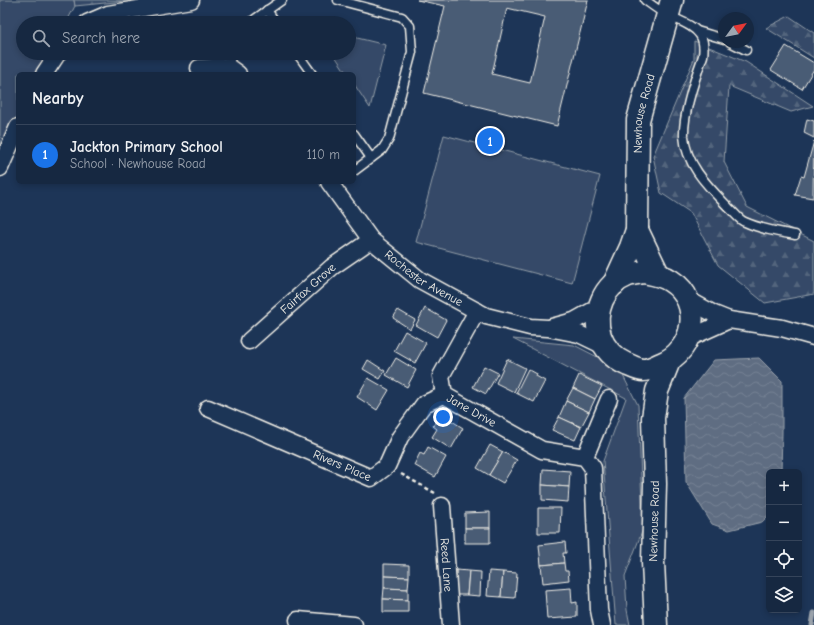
<!DOCTYPE html>
<meta charset="utf-8">
<style>
body{margin:0;font-family:"Comic Neue",sans-serif;background:#1f3048;color:#f1f3f6}
.controls{position:absolute;right:12px;bottom:12px;display:grid;overflow:hidden;border-radius:6px;box-shadow:0 2px 6px #0003}
.controls button{width:36px;height:36px;display:grid;place-items:center;padding:0;border:0;border-bottom:1px solid #35445a;background:#162841;color:#f1f3f6;font:20px sans-serif}
.compass{position:absolute;left:718px;top:12px;width:36px;height:36px;border-radius:50%;background:#162841;box-shadow:0 2px 6px #0003;rotate:57deg}
.you{position:absolute;left:443px;top:417px;width:14px;height:14px;margin:-10px;border:3px solid #fff;border-radius:50%;background:#1a73e8;box-shadow:0 0 0 6px #1a73e833}
.badge{display:grid;place-items:center;width:26px;height:26px;border-radius:50%;background:#1a73e8;color:#fff;font-size:13px;font-weight:700}
.pin{position:absolute;translate:-50% -50%;border:2px solid #fff;box-shadow:0 1px 4px #0006}
.list{margin:0;padding:0;list-style:none}
h2{display:flex;justify-content:space-between;align-items:center;height:52px;margin:0;padding:0 16px;font-size:17px}
h2 small{font-size:13px;font-weight:400;color:#9ea6b1}
.list li{display:grid;grid-template-columns:26px 1fr auto;gap:12px;align-items:center;box-sizing:border-box;height:60px;padding:0 16px;border-top:1px solid #35445a}
.list b{display:block;font-size:15px;white-space:nowrap}
.list p{margin:0;font-size:13px;white-space:nowrap;color:#9ea6b1}
.list em{font-size:13px;font-style:normal;color:#9ea6b1}
.icon{flex:none;width:22px;height:22px;fill:none;stroke:currentColor;stroke-width:2;stroke-linecap:round;stroke-linejoin:round}
.map{position:relative;flex:none;width:814px;height:625px;overflow:hidden}
.search{position:absolute;background:#162841;box-shadow:0 2px 6px #0003;left:16px;top:16px;width:340px;height:44px;display:flex;align-items:center;gap:10px;box-sizing:border-box;padding:0 14px;border-radius:22px;color:#9ea6b1;font-size:15px}
.panel{position:absolute;background:#162841;box-shadow:0 2px 6px #0003;left:16px;top:72px;width:340px;height:112px;border-radius:6px}
.map>svg:first-child{display:block}
.green{fill:#354a67;stroke:#949ea8}
.forest{fill:url(#forest-firs);stroke:#949ea8}
.water{fill:url(#water-waves);stroke:#9aa2ab}
.lines{fill:none;stroke-linecap:round;stroke-linejoin:round}
.stream{stroke:#9aa2ab;stroke-width:5}
.building{fill:#485b74;stroke:#f4f1e8;fill-rule:evenodd}
.lane-casing{stroke:#f4f1e8;stroke-width:11}
.street-casing{stroke:#f4f1e8;stroke-width:19}
.secondary-casing{stroke:#f4f1e8;stroke-width:25}
.path{stroke:#f4f1e8;stroke-width:2.5;stroke-dasharray:4 3;stroke-linecap:butt}
.lane{stroke:#1d3557;stroke-width:8}
.street{stroke:#1d3557;stroke-width:16}
.secondary{stroke:#1d3557;stroke-width:22}
.labels{text-anchor:middle;dominant-baseline:central;stroke-width:3;stroke-linejoin:round;paint-order:stroke}
.street-label{font-size:12px;fill:#f4f1e8;stroke:#1d3557}
</style>
<div class="map">
<svg width="814" height="625" viewBox="0 0 814 625">
<defs>
<pattern id="forest-firs" width="22" height="20" patternUnits="userSpaceOnUse"><rect width="22" height="20" fill="#354a67"/><path d="M5 1l3.5 6h-7zM16 11l3.5 6h-7z" fill="#53657d"/></pattern>
<pattern id="water-waves" width="16" height="10" patternUnits="userSpaceOnUse"><rect width="16" height="10" fill="#5e6d82"/><path d="M0 5q4-4 8 0t8 0" fill="none" stroke="#768294"/></pattern>
</defs>
<rect width="100%" height="100%" fill="#1d3557"/>
<filter id="ink" filterUnits="userSpaceOnUse"><feTurbulence type="fractalNoise" baseFrequency=".025" numOctaves="2"/><feDisplacementMap in="SourceGraphic" scale="8" xChannelSelector="R" yChannelSelector="G"/><feConvolveMatrix kernelMatrix="1 2 1 2 8 2 1 2 1" color-interpolation-filters="sRGB"/></filter>
<g filter="url(#ink)">
<g class="green">
<path d="M0,0h74l1,6 -9,17h-43v30h27l-11,21h-21v41l-18,34z"/>
<path d="M349,36l37,9 -16,63 -16,-24v-10h-7l-14,-21h16z"/>
<path d="M444,135l156,41 -28,107 -156,-41z"/>
<path d="M513,339l61,6 45,23 19,37 5,124 -18,47 2,34 3,15h-14l-13,-164 23,-63z"/>
</g>
<g class="forest">
<path d="M74,0h61l-60,6z"/>
<path d="M789,16l25,17v25l-48,-30z"/>
<path d="M694,41l52,21 67,44 -22,6 -62,-26 -5,76 23,45 67,34v53l-49,9 -47,-38 -27,-52 -30,-20 -8,-37 41,-97z"/>
</g>
<path class="water" d="M759,358l23,23v52l-1,39h-12v43l-7,7 -33,8 -17,-6 -26,-42 -2,-84 30,-38z"/>
<g class="lines">
<path class="stream" d="M812,625l2,-12"/>
</g>
<g class="building">
<path d="M417,0h171l-31,126 -133,-33 21,-87zM507,8l38,9 -15,66 -38,-9z"/>
<path d="M786,46l28,17v6l-12,20 -31,-19z"/>
<path d="M807,119l7,2v17l-10,-5z"/>
<path d="M814,141l-1,57 -18,-3 6,-19 3,1z"/>
<path d="M425,308l21,12 -9,17 -21,-12z"/>
<path d="M398,310l17,10 -5,9 -17,-11z"/>
<path d="M405,331l21,12 -11,20 -21,-12z"/>
<path d="M396,358l20,12 -9,17 -21,-12z"/>
<path d="M507,359l18,9 -11,24 -18,-9z"/>
<path d="M368,360l17,11 -5,8 -17,-10z"/>
<path d="M484,366l14,7 -12,21 -13,-7z"/>
<path d="M528,369l9,5 -1,2 9,5 -11,21 -18,-9z"/>
<path d="M579,375l23,11 -7,13 -22,-11z"/>
<path d="M368,378l21,12 -12,20 -20,-13z"/>
<path d="M573,388l22,11 -6,13 -23,-11z"/>
<path d="M566,401l23,11 -8,15 -22,-10z"/>
<path d="M441,414l22,14 -12,21 -19,-12 5,-8 -4,-3z"/>
<path d="M559,417l22,10 -6,13 -23,-10z"/>
<path d="M490,445l13,7 -14,23 -12,-7z"/>
<path d="M428,447l18,10 -11,20 -21,-12 6,-12 4,2z"/>
<path d="M503,452l14,8 -14,23 -14,-8z"/>
<path d="M543,469l27,2 -1,16 -27,-2z"/>
<path d="M542,485l27,2 -1,15 -26,-2z"/>
<path d="M538,508h23l-1,25h-22z"/>
<path d="M490,512v16h-25v-15z"/>
<rect x="465" y="528" width="25" height="15"/>
<path d="M565,542l1,11h-3l1,10 -23,2 -2,-20z"/>
<path d="M564,563l1,8h3l1,9 -26,3 -2,-18z"/>
<path d="M384,564l25,1v12l-25,-1z"/>
<path d="M456,570l13,1 -2,24h-13z"/>
<path d="M469,571l12,1 -1,24 -13,-1z"/>
<path d="M489,571l14,1 -2,25 -14,-1z"/>
<path d="M503,572l14,1 -2,25 -14,-1z"/>
<path d="M384,576l25,1 -1,12 -24,-1z"/>
<path d="M384,588l24,1v11l-25,-1z"/>
<path d="M571,588l1,15 5,-1v15l-30,2 -2,-29z"/>
<path d="M383,599l25,1v12h-25z"/>
</g>
<g class="lines">
<g class="lane-casing">
<g id="lane">
<path d="M338,0l64,17 8,9 2,26 -23,87 -7,11 -28,21"/>
<path d="M645,0c7,5 13,10 21,14 10,6 27,10 34,21 4,6 4,14 3,21 -8,22 -20,57 -19,80 2,30 26,52 45,72 5,4 10,12 16,14 15,7 33,10 50,13"/>
<path d="M267,10l9,13"/>
<path d="M251,23l4,-4 27,-19"/>
<path d="M697,31l27,8"/>
<path d="M730,42l16,8"/>
<path d="M297,53l15,21"/>
<path d="M227,66l6,-13"/>
<path d="M354,134l17,24"/>
</g>
</g>
<g class="street-casing">
<g id="street">
<path d="M87,23l21,-9 83,-14"/>
<path d="M199,68l28,-2 11,8"/>
<path d="M44,74l14,-21"/>
<path d="M0,168l18,-41"/>
<path id="s1" d="M329,182l42,58 49,40 66,36 44,11 18,1 31,6 27,13"/>
<path d="M687,299l27,15 15,6 53,8 32,9"/>
<path id="s2" d="M477,311l-36,65 3,19 98,55 43,7 8,11 6,142 3,15"/>
<path d="M552,327l22,-6 25,-14"/>
<path d="M689,338l40,-18"/>
<path id="s3" d="M249,341l83,-74 39,-27"/>
<path id="s4" d="M208,408l163,70 16,-12 13,-29 24,-33 20,-9"/>
<path d="M585,457l24,-58"/>
<path id="s5" d="M442,506l9,119"/>
<path d="M298,620l56,5"/>
</g>
</g>
<g class="secondary-casing">
<g id="secondary">
<path d="M637,230l21,44"/>
<path d="M643,272c10,2 19,3 28,9 33,21 24,70 -10,83 -5,2 -12,6 -18,6 -5,0 -12,-4 -17,-6 -12,-5 -22,-16 -26,-28 -7,-24 3,-51 28,-61 4,-1 10,-2 15,-3z"/>
<path id="s6" d="M614,284l17,-37 6,-17 1,-110 34,-120"/>
<path id="s7" d="M656,625l-3,-63 2,-78 -2,-66 4,-27 12,-30"/>
</g>
</g>
<path class="path" d="M401,474l34,19"/>
<use href="#lane" class="lane"/>
<use href="#street" class="street"/>
<use href="#secondary" class="secondary"/>
</g>
</g>
<g class="labels">
<g class="street-label">
<text stroke="none"><textPath href="#s6" startOffset="176">Newhouse Road</textPath></text>
<text stroke="none"><textPath href="#s1" startOffset="137">Rochester Avenue</textPath></text>
<text stroke="none"><textPath href="#s3" startOffset="79">Fairfax Grove</textPath></text>
<text stroke="none"><textPath href="#s2" startOffset="125">Jane Drive</textPath></text>
<text stroke="none"><textPath href="#s4" startOffset="146">Rivers Place</textPath></text>
<text stroke="none"><textPath href="#s7" startOffset="104">Newhouse Road</textPath></text>
<text stroke="none"><textPath href="#s5" startOffset="59">Reed Lane</textPath></text>
</g>
</g>
</svg>
<div class="controls">
<button>+</button>
<button>−</button>
<button><svg class="icon" aria-label="locate" viewBox="0 0 24 24"><circle cx="12" cy="12" r="6"/><path d="M12 2v4M12 18v4M2 12h4M18 12h4"/></svg></button>
<button><svg class="icon" aria-label="layers" viewBox="0 0 24 24"><path d="M12 4l9 5-9 5-9-5zM3 14l9 5 9-5"/></svg></button>
</div>
<svg class="compass" viewBox="-18 -18 36 36"><path d="M0-13l5 13h-10z" fill="#e53935"/><path d="M0 13l5-13h-10z" fill="#9ea6b1"/></svg>
<div class="you"></div>
<div class="pin badge" style="left:490px;top:141px">1</div>
<div class="search"><svg class="icon" aria-label="search" viewBox="0 0 24 24"><circle cx="10" cy="10" r="6"/><path d="M15 15l6 6"/></svg>Search here</div>
<section class="panel">
<h2>Nearby<small></small></h2>
<ul class="list">
<li><span class="badge">1</span><div><b>Jackton Primary School</b><p>School · Newhouse Road</p></div><em>110 m</em></li>
</ul>
</section>
</div>
